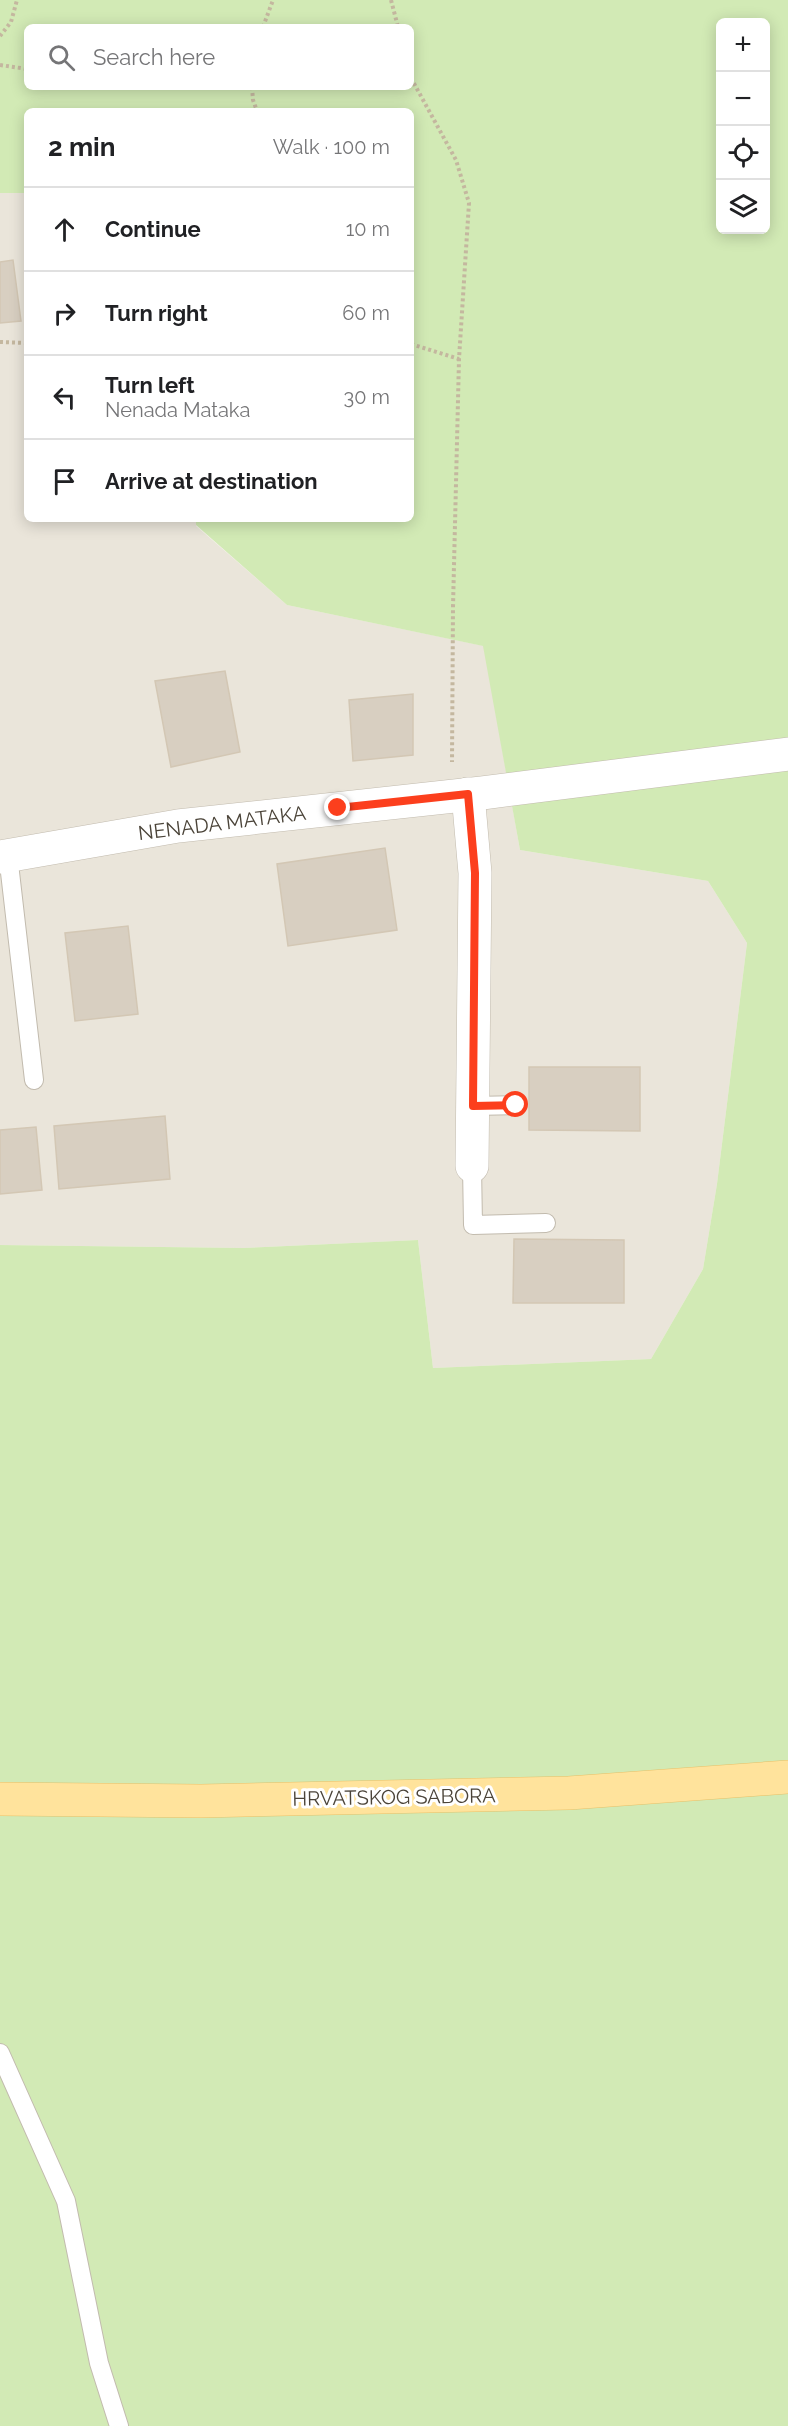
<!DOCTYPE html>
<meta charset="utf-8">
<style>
body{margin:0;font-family:Raleway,sans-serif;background:#f2f2f2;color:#202124}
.controls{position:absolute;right:18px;top:18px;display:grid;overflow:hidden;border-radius:9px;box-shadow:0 3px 15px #0003}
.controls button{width:54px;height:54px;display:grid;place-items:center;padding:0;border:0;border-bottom:2px solid #e0e0e0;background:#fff;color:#202124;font:30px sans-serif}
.stop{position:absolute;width:18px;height:18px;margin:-14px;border:4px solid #fc3f1d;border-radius:50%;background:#fff}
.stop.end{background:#fc3f1d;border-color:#fff;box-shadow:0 2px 6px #0008}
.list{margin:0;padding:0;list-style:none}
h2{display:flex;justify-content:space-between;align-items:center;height:78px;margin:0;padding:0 24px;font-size:26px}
h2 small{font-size:20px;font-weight:400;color:#757577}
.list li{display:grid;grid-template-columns:39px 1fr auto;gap:18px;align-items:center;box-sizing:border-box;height:84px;padding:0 24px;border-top:2px solid #e0e0e0}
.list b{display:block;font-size:22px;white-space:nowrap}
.list p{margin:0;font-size:20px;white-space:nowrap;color:#757577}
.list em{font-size:20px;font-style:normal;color:#757577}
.icon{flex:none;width:33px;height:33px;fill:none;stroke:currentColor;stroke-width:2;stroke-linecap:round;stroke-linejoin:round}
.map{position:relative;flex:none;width:788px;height:2426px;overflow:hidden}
.search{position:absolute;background:#fff;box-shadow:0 3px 15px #0003;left:24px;top:24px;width:390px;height:66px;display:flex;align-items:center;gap:15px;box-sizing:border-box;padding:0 21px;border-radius:9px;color:#757577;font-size:22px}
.panel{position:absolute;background:#fff;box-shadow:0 3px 15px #0003;left:24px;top:108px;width:390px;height:414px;border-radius:9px}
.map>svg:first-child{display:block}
.residential{fill:#eae5da}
.green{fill:#d2eab5;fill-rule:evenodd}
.building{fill:#d8cfc1;stroke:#d3c7b4;stroke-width:1.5}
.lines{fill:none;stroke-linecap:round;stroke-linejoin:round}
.lane-casing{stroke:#c2bbae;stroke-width:20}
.street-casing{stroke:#c2bbae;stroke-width:34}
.primary-casing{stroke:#e6c16a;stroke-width:34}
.path{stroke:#c4b79f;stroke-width:4;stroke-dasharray:3 3;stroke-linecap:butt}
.lane{stroke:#fff;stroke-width:18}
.street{stroke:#fff;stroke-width:33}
.primary{stroke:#ffe39c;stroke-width:33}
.route{stroke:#fc3f1d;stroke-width:8}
.labels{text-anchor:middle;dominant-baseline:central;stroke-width:6;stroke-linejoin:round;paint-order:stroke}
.street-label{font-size:20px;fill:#4b4439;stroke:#fff}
</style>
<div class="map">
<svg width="788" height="2426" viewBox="0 0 788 2426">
<rect width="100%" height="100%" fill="#f6f3ec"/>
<path class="residential" d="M0,193h27v326h169v7l91,79 197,41 36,204 188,31 39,62 -30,241 -14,85 -52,90 -218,9 -15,-128 -175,8 -243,-3z"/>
<path class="green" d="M0,0h788v2426h-788v-1181l243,3 175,-8 15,128 218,-9 52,-90 14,-85 30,-241 -39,-62 -188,-31 -37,-204 -196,-41 -91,-80v-6h215v-408h-384v82h-27zM720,22h46v208h-46zM27,27h384v60h-384z"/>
<g class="building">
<path d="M13,260l8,61 -21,2v-61z"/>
<path d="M225,671l15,81 -69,15 -16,-86z"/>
<path d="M413,694v61l-60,6 -4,-61z"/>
<path d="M385,848l12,82 -109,16 -11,-82z"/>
<path d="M128,926l10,88 -63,7 -10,-88z"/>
<path d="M529,1067h111v64l-111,-1z"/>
<path d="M165,1116l5,63 -111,10 -5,-63z"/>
<path d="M36,1127l6,63 -42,4v-64z"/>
<path d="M514,1239l110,1v63h-111z"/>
</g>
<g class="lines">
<g class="lane-casing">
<g id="lane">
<path d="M8,855l26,225"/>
<path d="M473,1106l43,-1"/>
<path d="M472,1166l1,59 73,-2"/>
<path d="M0,2053l66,148 33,162 20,63"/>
</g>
</g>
<g class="street-casing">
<g id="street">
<path d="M468,794l7,79 -3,293"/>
<path d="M0,857l178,-31 304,-33 306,-39"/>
</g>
</g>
<g class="primary-casing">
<path id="primary" d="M0,1799l201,2 368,-8 219,-16"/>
</g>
<g class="path">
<path d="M391,0l7,27"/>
<path d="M263,27l10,-27"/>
<path d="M0,36l11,-14 6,-22"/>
<path d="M0,65l27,4"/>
<path d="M411,78l45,82 13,43 -10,156 -6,248 -1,155"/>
<path d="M252,87l1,13 4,11"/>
<path d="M0,342l27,1"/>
<path d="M411,344l48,15"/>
</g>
<use href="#lane" class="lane"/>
<use href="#street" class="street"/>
<use href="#primary" class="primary"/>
</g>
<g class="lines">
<path class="route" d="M338,808l130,-14 7,79 -2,233 43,-1"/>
</g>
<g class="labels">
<g class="street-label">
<text transform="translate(222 823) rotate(-7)">NENADA MATAKA</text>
<text transform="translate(394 1797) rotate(-1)">HRVATSKOG SABORA</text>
</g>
</g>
</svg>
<div class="controls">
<button>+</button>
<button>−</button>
<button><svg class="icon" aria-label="locate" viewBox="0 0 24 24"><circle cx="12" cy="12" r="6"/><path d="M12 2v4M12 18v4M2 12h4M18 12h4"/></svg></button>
<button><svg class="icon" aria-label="layers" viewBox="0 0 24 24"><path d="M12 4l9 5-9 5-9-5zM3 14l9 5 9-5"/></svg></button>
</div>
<div class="stop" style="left:516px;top:1105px"></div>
<div class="stop end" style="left:338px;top:808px"></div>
<div class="search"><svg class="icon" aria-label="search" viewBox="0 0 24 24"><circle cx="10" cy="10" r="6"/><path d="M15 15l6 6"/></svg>Search here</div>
<section class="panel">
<h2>2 min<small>Walk · 100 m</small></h2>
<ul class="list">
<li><svg class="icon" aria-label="ahead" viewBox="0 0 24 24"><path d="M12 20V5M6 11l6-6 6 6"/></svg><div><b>Continue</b></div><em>10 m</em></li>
<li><svg class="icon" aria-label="right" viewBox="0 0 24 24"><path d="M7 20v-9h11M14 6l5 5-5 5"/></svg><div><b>Turn right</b></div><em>60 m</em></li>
<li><svg class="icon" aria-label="left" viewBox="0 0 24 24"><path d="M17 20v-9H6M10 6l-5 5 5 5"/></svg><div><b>Turn left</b><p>Nenada Mataka</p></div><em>30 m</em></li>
<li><svg class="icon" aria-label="arrive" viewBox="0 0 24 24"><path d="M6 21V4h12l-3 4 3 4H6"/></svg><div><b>Arrive at destination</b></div></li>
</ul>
</section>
</div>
